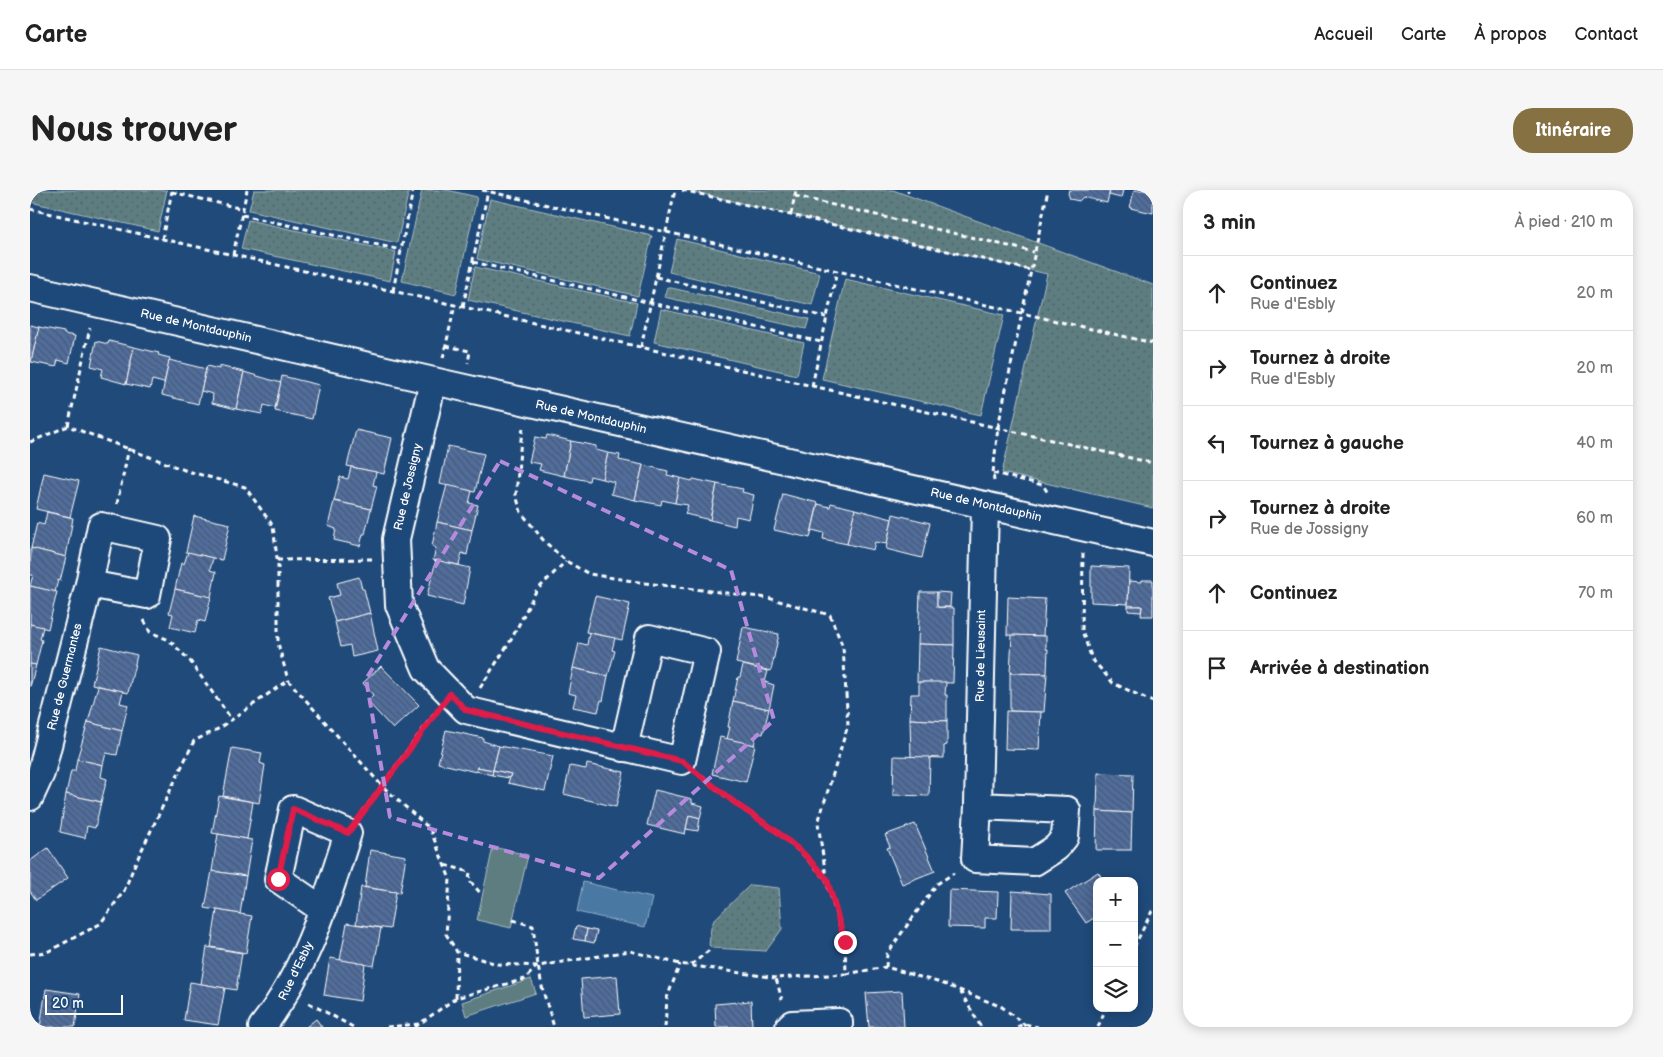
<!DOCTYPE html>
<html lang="fr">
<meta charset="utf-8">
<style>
body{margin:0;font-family:"Balsamiq Sans",sans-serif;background:#f6f6f6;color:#222}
.controls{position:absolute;right:15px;bottom:15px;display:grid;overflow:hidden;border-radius:10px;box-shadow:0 2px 12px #0003}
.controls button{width:45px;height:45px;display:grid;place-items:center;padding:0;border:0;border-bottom:1px solid #e0e0e0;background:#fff;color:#222;font:25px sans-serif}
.scale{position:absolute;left:15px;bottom:12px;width:78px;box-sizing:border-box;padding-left:5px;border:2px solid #fff;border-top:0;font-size:14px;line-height:18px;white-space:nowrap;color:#fff;-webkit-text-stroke:4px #1f4a7a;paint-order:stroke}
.stop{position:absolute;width:15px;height:15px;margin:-11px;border:4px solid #e11d48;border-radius:50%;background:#fff}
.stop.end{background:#e11d48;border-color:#fff;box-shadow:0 1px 5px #0008}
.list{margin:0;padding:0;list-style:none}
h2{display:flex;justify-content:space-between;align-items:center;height:65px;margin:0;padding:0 20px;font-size:21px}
h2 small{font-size:16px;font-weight:400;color:#767676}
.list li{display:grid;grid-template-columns:32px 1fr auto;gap:15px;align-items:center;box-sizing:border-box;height:75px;padding:0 20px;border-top:1px solid #e0e0e0}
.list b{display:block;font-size:19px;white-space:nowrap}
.list p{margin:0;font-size:16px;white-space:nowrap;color:#767676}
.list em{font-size:16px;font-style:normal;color:#767676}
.icon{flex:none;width:28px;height:28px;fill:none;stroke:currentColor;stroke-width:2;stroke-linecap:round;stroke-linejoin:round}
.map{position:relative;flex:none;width:1123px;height:837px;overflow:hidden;border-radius:20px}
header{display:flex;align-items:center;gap:30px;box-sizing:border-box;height:70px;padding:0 25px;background:#fff;border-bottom:1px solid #e0e0e0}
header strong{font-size:24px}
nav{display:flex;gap:28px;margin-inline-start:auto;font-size:18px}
.intro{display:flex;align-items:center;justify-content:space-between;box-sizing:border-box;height:120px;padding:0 30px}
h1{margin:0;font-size:35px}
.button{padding:12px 22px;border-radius:20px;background:#857141;color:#fff;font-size:18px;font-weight:700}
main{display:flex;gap:30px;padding:0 30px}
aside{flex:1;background:#fff;border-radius:20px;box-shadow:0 2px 12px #0003}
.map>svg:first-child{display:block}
.green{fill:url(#green-dots);stroke:#aebec0}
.pitch{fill:#5d7d81;stroke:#aebec0}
.water{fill:#4978a3;stroke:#92aec8}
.building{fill:url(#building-back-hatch);stroke:#fff}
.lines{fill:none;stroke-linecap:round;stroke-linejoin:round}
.minor-casing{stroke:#fff;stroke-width:30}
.path{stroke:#fff;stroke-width:3;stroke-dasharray:5 4;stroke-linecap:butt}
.minor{stroke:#1f4a7a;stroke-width:26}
.route{stroke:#e11d48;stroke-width:6}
.marked{fill:none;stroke:#b68bdc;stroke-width:4;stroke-dasharray:10 6;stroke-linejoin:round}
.labels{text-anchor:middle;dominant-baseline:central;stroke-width:4.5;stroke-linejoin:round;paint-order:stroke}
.street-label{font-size:12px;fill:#fff;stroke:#1f4a7a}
</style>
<header>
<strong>Carte</strong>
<nav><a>Accueil</a><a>Carte</a><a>À propos</a><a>Contact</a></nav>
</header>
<div class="intro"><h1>Nous trouver</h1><a class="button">Itinéraire</a></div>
<main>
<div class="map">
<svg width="1123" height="837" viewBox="0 0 1123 837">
<defs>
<pattern id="green-dots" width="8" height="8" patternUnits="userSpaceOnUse" patternTransform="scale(1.25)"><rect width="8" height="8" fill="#5d7d81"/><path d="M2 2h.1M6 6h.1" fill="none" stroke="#546466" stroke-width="1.8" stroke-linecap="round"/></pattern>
<pattern id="building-back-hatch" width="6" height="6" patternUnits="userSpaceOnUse" patternTransform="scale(1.25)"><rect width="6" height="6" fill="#4f6d9e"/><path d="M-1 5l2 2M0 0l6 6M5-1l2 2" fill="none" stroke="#4d596d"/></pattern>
</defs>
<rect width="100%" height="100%" fill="#1f4a7a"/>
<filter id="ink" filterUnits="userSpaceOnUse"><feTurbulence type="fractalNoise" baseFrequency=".02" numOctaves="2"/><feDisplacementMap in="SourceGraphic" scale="10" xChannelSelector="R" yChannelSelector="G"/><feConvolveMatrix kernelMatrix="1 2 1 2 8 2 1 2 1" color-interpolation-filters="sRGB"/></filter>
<g filter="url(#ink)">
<g class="green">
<path d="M0,0h137l-9,41 -128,-29z"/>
<path d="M224,0h155l-12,53 -148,-33z"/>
<path d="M392,0h25l30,7 -21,97 -54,-13z"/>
<path d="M655,0h208l260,95v223l-151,-35 45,-199z"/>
<path d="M460,9l162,37 -14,60 -161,-37z"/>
<path d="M218,30l148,32 -6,29 -149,-32z"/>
<path d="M647,49l143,34 -8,32 -143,-33z"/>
<path d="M445,77l162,36 -7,33 -162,-36z"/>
<path d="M815,89l159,36 -23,100 -159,-36z"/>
<path d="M637,97l142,32 -3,10 -142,-32z"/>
<path d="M631,119l143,34 -7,32 -143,-33z"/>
<path d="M720,695l29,3 3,41 -16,22 -54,-3 -3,-3 2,-17 3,-8z"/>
</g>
<g class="pitch">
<path d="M463,657l35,8 -17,73 -34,-8z"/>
<path d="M501,789l5,14 -70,23 -4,-14z"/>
</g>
<path class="water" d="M553,692l69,16 -7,29 -68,-15z"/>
<g class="building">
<path d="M1039,0h41l-3,13 -24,-6 -4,4 -9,-2 -2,-6z"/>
<path d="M1080,0h13l-2,8 -12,-3z"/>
<path d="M1104,0h19v23l-23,-5z"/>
<path d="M0,135l9,2 -8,35h-1z"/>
<path d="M9,137l25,5v2l11,2 -6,27 -11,-3 -2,7 -25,-5z"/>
<path d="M66,151l12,3 1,-3 25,6 -8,37 -25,-7 2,-8 -12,-3z"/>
<path d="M104,157l25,6 -1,2 12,3 -6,25 -12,-3 -2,9 -24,-5z"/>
<path d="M139,170l37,9 -8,35 -36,-9z"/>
<path d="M177,176l12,3v-3l25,6 -8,37 -24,-6 1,-9 -12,-3z"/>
<path d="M214,182l37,11 -6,25 -11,-3 -2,9 -26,-5z"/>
<path d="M252,186l37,9 -7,34 -37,-8z"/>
<path d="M326,240l36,8 -8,36 -37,-8z"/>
<path d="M517,245l24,6 -7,35 -25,-6 2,-6 -12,-2 6,-25 11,2z"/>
<path d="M541,251l25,5v4l12,3 -6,26 -12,-3 -1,5 -25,-5z"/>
<path d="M418,256l36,8 -9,38 -35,-8z"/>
<path d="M578,263l12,2 -1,5 24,5 -8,35 -24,-6 3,-12 -12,-3z"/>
<path d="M613,275l25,6 -1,4 13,3 -5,25 -13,-3 -1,5 -26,-5z"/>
<path d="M321,277l25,5 -3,13 4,1 -6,23 -37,-8 6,-24 8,2z"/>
<path d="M14,283l35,8 -9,36 -34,-8z"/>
<path d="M650,288l12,3 1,-2 24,5 -7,36 -25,-6 3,-9 -13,-2z"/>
<path d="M687,294l26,5 -1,3 12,3 -5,24 -13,-3 -1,10 -25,-6z"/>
<path d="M417,295l25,6 -3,12 9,2 -6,25 -35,-8z"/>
<path d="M753,304l35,9 -8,35 -36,-8z"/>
<path d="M304,311l37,8 -6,25h-2l-3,12 -26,-6 2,-11 -8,-3z"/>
<path d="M801,313l24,6 -8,35 -24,-5 1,-6 -12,-3 6,-26 12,3z"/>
<path d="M825,319l37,10 -5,25 -12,-2 -2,8 -26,-6z"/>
<path d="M17,322l26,6 -7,39 -35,-9 6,-25 7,2z"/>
<path d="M863,324l37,9 -8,35 -36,-9z"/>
<path d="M164,326l36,8 -8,36 -36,-8z"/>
<path d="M407,332l35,8 -5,25 -5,-2 -3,12 -26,-5 3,-12 -4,-2z"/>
<path d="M1,358l35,9 -6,24 -2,-1 -3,12 -25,-6 3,-11h-3z"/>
<path d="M158,362l25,6 -3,12 6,2 -5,25 -36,-8 6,-26 3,1z"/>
<path d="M406,370l34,8 -7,37 -36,-9z"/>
<path d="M1061,376l38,2 -1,36 -37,-2z"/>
<path d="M329,387l3,12h2l6,24 -35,9 -7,-24 12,-3 -3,-12z"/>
<path d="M1112,390h11v36h-12l1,-10h-14l1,-25 13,1z"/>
<path d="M0,396l27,6 -9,37 -18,-5z"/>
<path d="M145,399l36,8 -6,25 -7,-2 -3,13 -25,-6 3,-13 -4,-1z"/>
<path d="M890,402h17v15l17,1v37l-36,-1z"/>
<path d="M907,402l14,1 -1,14h-13z"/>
<path d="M565,406l35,8 -8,36 -36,-8z"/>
<path d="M978,407l37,2 -2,37 -36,-1z"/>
<path d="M1098,416h14l-1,6 -13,-1z"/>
<path d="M340,423l8,38 -26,6 -2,-12 -9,2 -6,-25z"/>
<path d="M0,434l13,3 -3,12 2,1 -6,25 -6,-1z"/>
<path d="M713,437l36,7 -8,37 -35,-8z"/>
<path d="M559,443l26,5 -3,12 3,1 -7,25 -35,-8 6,-25 8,2z"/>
<path d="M982,445l34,1v13h2l-1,25 -37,-1z"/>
<path d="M888,454l36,1 -1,38 -36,-1z"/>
<path d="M71,456l36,9 -9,38 -36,-9z"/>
<path d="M0,474l6,1 -6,22z"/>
<path d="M713,475l25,6 -3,11 9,3 -5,24 -36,-8 5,-24h2z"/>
<path d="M351,476l38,39 -26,24 -26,-28 6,-6 -10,-12z"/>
<path d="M543,478l35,8 -5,25 -2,-1 -3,12 -25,-5 3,-12 -8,-2z"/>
<path d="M980,483l37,1 -3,38 -34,-1z"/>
<path d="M889,492h27l-1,13h2v26l-37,-2 1,-25h8z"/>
<path d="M68,496l25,5 -3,12 8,2 -6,26 -34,-9z"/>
<path d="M703,511l36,8 -6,25 -6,-1 -3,12 -27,-6 3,-12h-2z"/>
<path d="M976,521l35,1 -2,38 -34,-1z"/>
<path d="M880,529l37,2v24l-3,1v12l-33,-1z"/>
<path d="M58,532l34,9 -5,24 -11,-2 -3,12 -26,-6z"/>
<path d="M416,540l37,8v3l16,5 -6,24 -16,-3 -1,5 -38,-9z"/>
<path d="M690,547l35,8 -9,37 -34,-8z"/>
<path d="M469,556l54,10 -8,35 -37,-8 3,-9 -18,-4z"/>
<path d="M202,558l30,5 -2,10 5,2 -6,38 -36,-7z"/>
<path d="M864,566l36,1 -1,39 -36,-1z"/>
<path d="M47,569l26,6 -2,12 6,2 -6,23 -35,-8 5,-23h4z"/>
<path d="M557,574l37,8 -8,35 -52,-13 6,-28 16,3z"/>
<path d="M447,577l16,3 -1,5 -16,-4z"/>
<path d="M463,580l18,4 -2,4 -17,-3z"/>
<path d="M1068,583l35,1 -1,39 -35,-2z"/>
<path d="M625,600l37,9v4l11,3 -3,12 -11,-3 -4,19 -38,-9z"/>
<path d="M36,604l35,8 -6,26 -8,-2 -2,12 -25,-6z"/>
<path d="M189,606l34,6 -6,37 -35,-6z"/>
<path d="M1067,621l35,2 -1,37h-35z"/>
<path d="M659,625l11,3 -2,13 -12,-2z"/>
<path d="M885,634l20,47 -33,13 -15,-36 3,-1 -5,-12z"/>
<path d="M188,644l34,6 -6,36 -34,-5z"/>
<path d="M18,658l20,30 -32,22 -6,-9v-30z"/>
<path d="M340,660l36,6 -6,37 -35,-6z"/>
<path d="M182,681l34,5 -6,38 -35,-6z"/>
<path d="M1068,682l6,9h-7v35l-11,7 -21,-30z"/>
<path d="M331,697l35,5 -6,37 -34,-5z"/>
<path d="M919,700l49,2 -1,26h-12v10l-37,-1z"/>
<path d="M982,701l39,3v35h-40z"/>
<path d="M187,720l35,6 -6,37 -35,-6z"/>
<path d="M317,733l34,5 -7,38 -34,-6z"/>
<path d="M546,736l11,3 -2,12 -12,-2z"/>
<path d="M557,739l10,2 -3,12 -9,-2z"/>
<path d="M177,757l35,6 -6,37 -35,-6z"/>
<path d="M300,768l35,6 -5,37 -36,-6z"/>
<path d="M587,786l3,38 -36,3 -3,-38z"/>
<path d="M160,792l35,6 -7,37 -34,-5z"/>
<path d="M16,799l34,5 -5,33h-35z"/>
<path d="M872,801l2,36h-35l-3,-34z"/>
<path d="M721,811l1,26h-36l-1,-23z"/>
<path d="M286,829l6,8h-16z"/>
</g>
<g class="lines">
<g class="minor-casing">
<g id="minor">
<path d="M0,98l408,94 715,161"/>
<path d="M403,191l-37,158 3,66 27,64 40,41 216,51 25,-109 -58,-14 -25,110"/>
<path d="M0,607l11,-24 48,-189 12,-58 57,13 -11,56 -58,-11"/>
<path d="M948,616l89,4 -2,27 -9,11 -22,14 -59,-3 3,-53v-3l7,-298"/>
<path d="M232,837c45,-58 64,-125 86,-194l-55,-24 -15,70 45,31"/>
<path d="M759,837l3,-3 47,-2v5"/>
</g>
</g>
<g class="path">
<path d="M452,0l671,153"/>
<path d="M652,0l348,80"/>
<path d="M142,2l71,17"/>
<path d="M878,2v-2"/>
<path d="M765,6l239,56"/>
<path d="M0,19l1123,254"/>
<path d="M761,24l5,-24"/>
<path d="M212,25l159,35"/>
<path d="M132,49l10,-48"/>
<path d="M203,65l14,-65"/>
<path d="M443,72l348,80"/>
<path d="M626,87l170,40"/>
<path d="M363,101l20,-101"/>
<path d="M433,116l25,-115"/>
<path d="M416,156l24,5 -2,12"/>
<path d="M611,157l34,-157"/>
<path d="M413,168l12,-53"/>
<path d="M782,196l25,-115"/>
<path d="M38,236l22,-98"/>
<path d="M493,238l-2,11 -5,56 5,17 23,29 22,20 23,13 56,9 123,15 62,17 13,32 5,78 -30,98 9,60 18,59 1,32 -70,4 6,22"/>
<path d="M0,252l38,-16 119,45 58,16 28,39 5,40v77l10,37 94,106 48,43 20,50 -4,55 11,18 40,12 41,2 92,-15 50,13 96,14"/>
<path d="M963,283l50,12 5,8"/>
<path d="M964,291l-1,-8 5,-46 50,-237"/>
<path d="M87,314l12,-56"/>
<path d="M1053,363l-1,78 10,28 21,24 40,19"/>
<path d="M247,370l95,-1"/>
<path d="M114,430l6,12 19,8 21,21 42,59"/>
<path d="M450,498l31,-48 25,-49 30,-30"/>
<path d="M672,587l37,29 36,24 28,24 23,25"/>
<path d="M333,622l71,-98"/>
<path d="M415,675l25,7 -1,8 13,15"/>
<path d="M483,730l20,6 5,40 5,25 11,36"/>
<path d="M1104,757l19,-38"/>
<path d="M0,764l17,-2 53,-28 24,-33 11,-27 59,-123 26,-13 68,-48"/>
<path d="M661,775l21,-17"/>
<path d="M856,777l1,-13 16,-23 34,-47 17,-11"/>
<path d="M816,784l40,-7 58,17 58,23 22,17 1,3"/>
<path d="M930,801l21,36"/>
<path d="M426,808l1,-46"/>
<path d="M279,813l44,24"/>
<path d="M357,837l32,-3"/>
<path d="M385,837l41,-29 69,-19 12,-13"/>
<path d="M635,837l2,-29 13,-34"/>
<path d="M987,837l7,-3 14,3"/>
<path d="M1068,837l8,-19"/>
</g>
<use href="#minor" class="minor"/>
</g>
</g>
<g class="lines" filter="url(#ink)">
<path class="route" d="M248,689l15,-70 55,24 102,-139 16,16 216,51 57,45 36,24 29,24 23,25 18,63"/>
</g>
<path class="marked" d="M470,271l231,109 43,150 -175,158 -209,-61 -24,-138z"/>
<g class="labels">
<g class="street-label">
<text transform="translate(166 136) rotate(13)">Rue de Montdauphin</text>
<text transform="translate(561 227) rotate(13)">Rue de Montdauphin</text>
<text transform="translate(378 297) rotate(-77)">Rue de Jossigny</text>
<text transform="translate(956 315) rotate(13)">Rue de Montdauphin</text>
<text transform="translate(951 466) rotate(-89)">Rue de Lieusaint</text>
<text transform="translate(35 487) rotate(-76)">Rue de Guermantes</text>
<text transform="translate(266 781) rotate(-64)">Rue d'Esbly</text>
</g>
</g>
</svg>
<div class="controls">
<button>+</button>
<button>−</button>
<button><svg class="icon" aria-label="layers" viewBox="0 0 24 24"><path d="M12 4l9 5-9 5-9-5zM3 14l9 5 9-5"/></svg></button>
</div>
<div class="scale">20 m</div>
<div class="stop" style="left:248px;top:689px"></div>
<div class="stop end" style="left:815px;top:752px"></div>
</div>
<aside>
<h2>3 min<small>À pied · 210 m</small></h2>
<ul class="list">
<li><svg class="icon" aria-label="ahead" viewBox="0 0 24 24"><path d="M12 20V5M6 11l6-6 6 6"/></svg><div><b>Continuez</b><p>Rue d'Esbly</p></div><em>20 m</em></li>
<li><svg class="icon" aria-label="right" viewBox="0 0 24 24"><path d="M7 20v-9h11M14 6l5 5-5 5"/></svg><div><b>Tournez à droite</b><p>Rue d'Esbly</p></div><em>20 m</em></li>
<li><svg class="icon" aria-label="left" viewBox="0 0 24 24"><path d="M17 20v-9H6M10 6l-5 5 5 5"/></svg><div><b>Tournez à gauche</b></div><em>40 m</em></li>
<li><svg class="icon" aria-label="right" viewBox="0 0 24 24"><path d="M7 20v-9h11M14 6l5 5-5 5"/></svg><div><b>Tournez à droite</b><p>Rue de Jossigny</p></div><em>60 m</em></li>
<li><svg class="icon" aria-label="ahead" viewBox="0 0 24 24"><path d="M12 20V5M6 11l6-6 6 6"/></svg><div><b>Continuez</b></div><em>70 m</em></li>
<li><svg class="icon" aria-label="arrive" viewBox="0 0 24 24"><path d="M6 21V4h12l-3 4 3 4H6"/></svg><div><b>Arrivée à destination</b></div></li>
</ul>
</aside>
</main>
